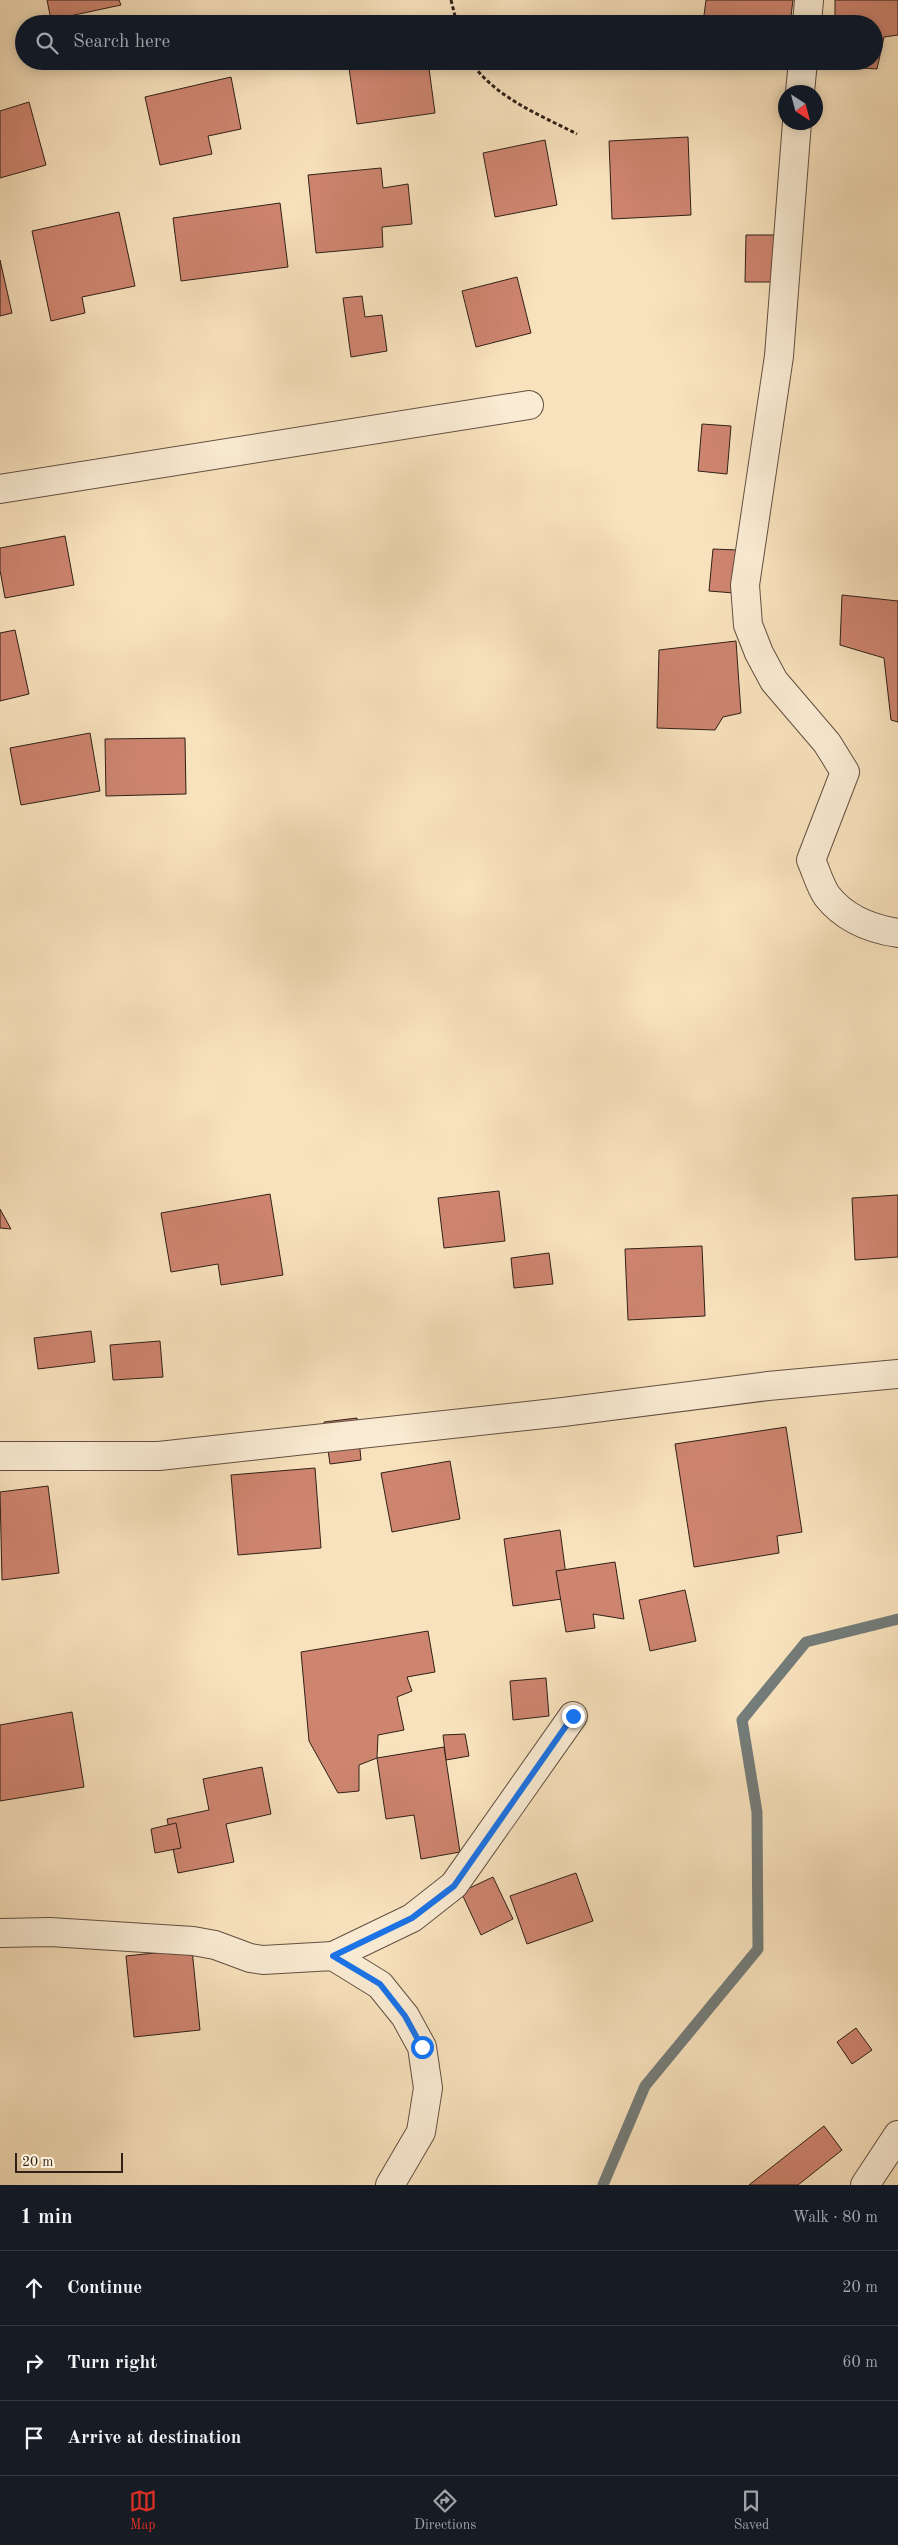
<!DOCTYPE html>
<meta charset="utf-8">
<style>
body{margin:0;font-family:"Old Standard TT",serif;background:#242831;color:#f1f3f6}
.compass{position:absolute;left:778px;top:85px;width:45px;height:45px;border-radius:50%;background:#171b24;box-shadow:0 2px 12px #0003;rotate:144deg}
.scale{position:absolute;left:15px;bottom:12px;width:108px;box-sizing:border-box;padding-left:5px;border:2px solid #302018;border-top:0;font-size:14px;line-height:18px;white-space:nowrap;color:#302018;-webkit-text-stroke:4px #faecd4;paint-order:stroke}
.stop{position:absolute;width:15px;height:15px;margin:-11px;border:4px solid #1a73e8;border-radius:50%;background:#fff}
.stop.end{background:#1a73e8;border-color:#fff;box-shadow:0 1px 5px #0008}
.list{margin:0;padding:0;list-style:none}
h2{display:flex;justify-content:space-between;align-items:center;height:65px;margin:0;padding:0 20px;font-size:21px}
h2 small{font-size:16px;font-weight:400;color:#9ea1a6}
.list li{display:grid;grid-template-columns:32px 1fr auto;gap:15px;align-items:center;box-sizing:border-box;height:75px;padding:0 20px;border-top:1px solid #363941}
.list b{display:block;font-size:19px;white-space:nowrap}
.list em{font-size:16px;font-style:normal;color:#9ea1a6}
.icon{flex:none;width:28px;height:28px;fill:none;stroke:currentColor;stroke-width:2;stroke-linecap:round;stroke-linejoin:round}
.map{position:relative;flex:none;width:898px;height:2185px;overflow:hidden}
.search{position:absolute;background:#171b24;box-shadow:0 2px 12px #0003;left:15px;right:15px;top:15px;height:55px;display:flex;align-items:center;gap:12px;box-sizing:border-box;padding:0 18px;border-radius:28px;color:#9ea1a6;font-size:19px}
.sheet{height:290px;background:#171b24}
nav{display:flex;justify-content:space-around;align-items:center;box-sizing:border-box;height:70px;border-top:1px solid #363941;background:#171b24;font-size:14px;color:#9ea1a6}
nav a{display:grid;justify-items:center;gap:2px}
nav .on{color:#d93025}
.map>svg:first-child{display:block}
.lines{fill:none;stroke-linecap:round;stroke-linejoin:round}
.stream{stroke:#747d7a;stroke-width:11}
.building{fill:#ce8570;stroke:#302018}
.minor-casing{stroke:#625041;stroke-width:30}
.path{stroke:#302018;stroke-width:3;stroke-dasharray:4 2.5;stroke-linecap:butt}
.minor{stroke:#faecd4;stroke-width:28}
.route{stroke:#1a73e8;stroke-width:6}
</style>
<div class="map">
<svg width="898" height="2185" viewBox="0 0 898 2185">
<rect width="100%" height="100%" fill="#f8e2bd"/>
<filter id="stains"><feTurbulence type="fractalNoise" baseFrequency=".004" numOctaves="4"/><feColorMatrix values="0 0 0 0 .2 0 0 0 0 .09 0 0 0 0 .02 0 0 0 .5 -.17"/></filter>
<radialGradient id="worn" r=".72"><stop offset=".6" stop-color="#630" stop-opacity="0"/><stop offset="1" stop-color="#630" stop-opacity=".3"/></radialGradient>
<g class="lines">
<path class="stream" d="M603,2185l42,-99 113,-137 -1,-137 -15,-92 64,-78 92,-23"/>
</g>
<g class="building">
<path d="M47,0h72l2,5 -70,15z"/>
<path d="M706,0h87l-3,24 -87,-1z"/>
<path d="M835,0h63v35l-14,2 -7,32 -42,-3v-5h39v-37h-39z"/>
<path d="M348,61h80l7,52 -78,11z"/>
<path d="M231,77l10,52 -33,7 4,18 -52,11 -15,-68z"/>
<path d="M29,102l17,63 -46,13v-67z"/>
<path d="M688,137l3,78 -79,4 -3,-78z"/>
<path d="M545,140l12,65 -62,12 -12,-64z"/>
<path d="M381,168l2,20 25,-4 4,40 -30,3 1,20 -67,6 -8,-78z"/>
<path d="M280,203l8,64 -107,14 -8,-63z"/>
<path d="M119,212l16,74 -53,11 3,16 -34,8 -19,-90z"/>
<path d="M746,235h36l-1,47h-36z"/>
<path d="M0,260l12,53 -12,3z"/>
<path d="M517,277l14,56 -55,14 -14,-56z"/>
<path d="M362,296l3,21 17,-2 5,36 -36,6 -8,-59z"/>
<path d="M702,424l29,2 -4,48 -29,-3z"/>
<path d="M65,536l9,49 -69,13 -5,-28v-22z"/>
<path d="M713,549l24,1 -3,43 -25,-2z"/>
<path d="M842,595l56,6v121l-7,-2 -7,-62 -44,-13z"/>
<path d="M15,630l14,64 -29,7v-68z"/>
<path d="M736,641l5,72 -18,4 -8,13 -58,-2 2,-78z"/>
<path d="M90,733l10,58 -79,14 -11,-57z"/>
<path d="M185,738l1,56 -80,2 -1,-57z"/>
<path d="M499,1191l6,50 -61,7 -6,-50z"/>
<path d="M270,1194l13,81 -62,10 -3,-21 -47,8 -10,-59z"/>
<path d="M898,1195v62l-43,3 -3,-62z"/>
<path d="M0,1209l11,20 -11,-1z"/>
<path d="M702,1246l3,70 -77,4 -3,-71z"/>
<path d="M549,1253l4,31 -39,4 -3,-30z"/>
<path d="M91,1331l4,31 -57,7 -4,-31z"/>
<path d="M160,1341l3,36 -50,3 -3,-35z"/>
<path d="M357,1418l4,42 -31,4 -6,-42z"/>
<path d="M786,1427l16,105 -25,4 2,17 -85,14 -19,-123z"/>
<path d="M450,1461l10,58 -68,13 -11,-59z"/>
<path d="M315,1468l6,80 -83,7 -7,-80z"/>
<path d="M48,1486l11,87 -57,7 -2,-88z"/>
<path d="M560,1530l9,68 -56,8 -9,-67z"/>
<path d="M615,1562l9,57 -31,-5 2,14 -29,4 -10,-61z"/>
<path d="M685,1590l11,51 -46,10 -11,-51z"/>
<path d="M428,1631l7,41 -28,5 5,14 -15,6 7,33 -26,5 -1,23 -18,7v26l-21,2 -29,-52 -8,-89z"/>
<path d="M546,1678l3,38 -36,4 -3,-39z"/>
<path d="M72,1712l12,75 -84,14v-76z"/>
<path d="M465,1734l4,22 -23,4 -3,-25z"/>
<path d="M444,1747l16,105 -39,7 -7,-44 -28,4 -9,-61z"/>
<path d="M262,1767l9,47 -45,10 8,38 -56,11 -11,-54 42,-9 -6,-31z"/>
<path d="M176,1823l5,25 -26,5 -4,-24z"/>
<path d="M576,1873l17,48 -66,23 -17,-48z"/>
<path d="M493,1877l20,42 -32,16 -20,-43z"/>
<path d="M192,1949l8,81 -66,7 -8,-81z"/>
<path d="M856,2028l16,22 -20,14 -15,-22z"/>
<path d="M824,2126l18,24 -44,35h-49z"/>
</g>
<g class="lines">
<g class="minor-casing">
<g id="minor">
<path d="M807,24l2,-24"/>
<path d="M800,92l3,-31"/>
<path d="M797,122l-18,234 -34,229 3,40 11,28 15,28 53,62 18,29 -34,88c5,11 9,26 16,36 18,23 44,33 71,37"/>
<path d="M0,489l529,-84"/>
<path d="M0,1456h159l404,-44 205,-26 130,-12"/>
<path d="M0,1933l50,-1 143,9 22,4 35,13 13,2 70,-4 47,29 25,31 17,31 6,41 -7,44 -31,53"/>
<path d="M333,1956l79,-38 42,-33 119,-169"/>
<path d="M865,2185l33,-50"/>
</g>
</g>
<g class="path">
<path d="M451,0l6,24"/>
<path d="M470,61c26,37 68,53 107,73"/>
</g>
<use href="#minor" class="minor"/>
</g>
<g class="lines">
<path class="route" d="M422,2047l-17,-31 -25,-32 -47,-28 79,-38 42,-32 119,-170"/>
</g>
<rect width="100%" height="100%" filter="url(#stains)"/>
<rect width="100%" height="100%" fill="url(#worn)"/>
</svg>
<svg class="compass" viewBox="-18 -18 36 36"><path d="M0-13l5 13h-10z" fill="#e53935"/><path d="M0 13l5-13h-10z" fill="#9ea1a6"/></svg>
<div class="scale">20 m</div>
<div class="stop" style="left:422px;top:2047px"></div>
<div class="stop end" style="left:573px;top:1716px"></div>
<div class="search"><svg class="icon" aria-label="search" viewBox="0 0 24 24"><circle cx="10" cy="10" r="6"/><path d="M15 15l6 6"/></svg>Search here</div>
</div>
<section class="sheet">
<h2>1 min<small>Walk · 80 m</small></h2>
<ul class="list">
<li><svg class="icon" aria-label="ahead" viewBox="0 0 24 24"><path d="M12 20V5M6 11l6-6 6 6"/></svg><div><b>Continue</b></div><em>20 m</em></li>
<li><svg class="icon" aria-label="right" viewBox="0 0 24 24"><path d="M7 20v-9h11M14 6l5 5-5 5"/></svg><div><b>Turn right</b></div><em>60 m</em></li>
<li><svg class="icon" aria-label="arrive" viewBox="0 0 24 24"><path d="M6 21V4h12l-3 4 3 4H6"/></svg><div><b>Arrive at destination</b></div></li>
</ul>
</section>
<nav>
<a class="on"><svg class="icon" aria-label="map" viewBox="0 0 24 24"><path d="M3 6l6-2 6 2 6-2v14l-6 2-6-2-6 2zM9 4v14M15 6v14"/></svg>Map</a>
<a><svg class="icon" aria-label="directions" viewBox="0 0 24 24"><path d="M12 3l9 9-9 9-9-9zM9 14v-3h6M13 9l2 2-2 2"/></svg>Directions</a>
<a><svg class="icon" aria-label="saved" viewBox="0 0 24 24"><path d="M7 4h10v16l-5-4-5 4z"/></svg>Saved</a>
</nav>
